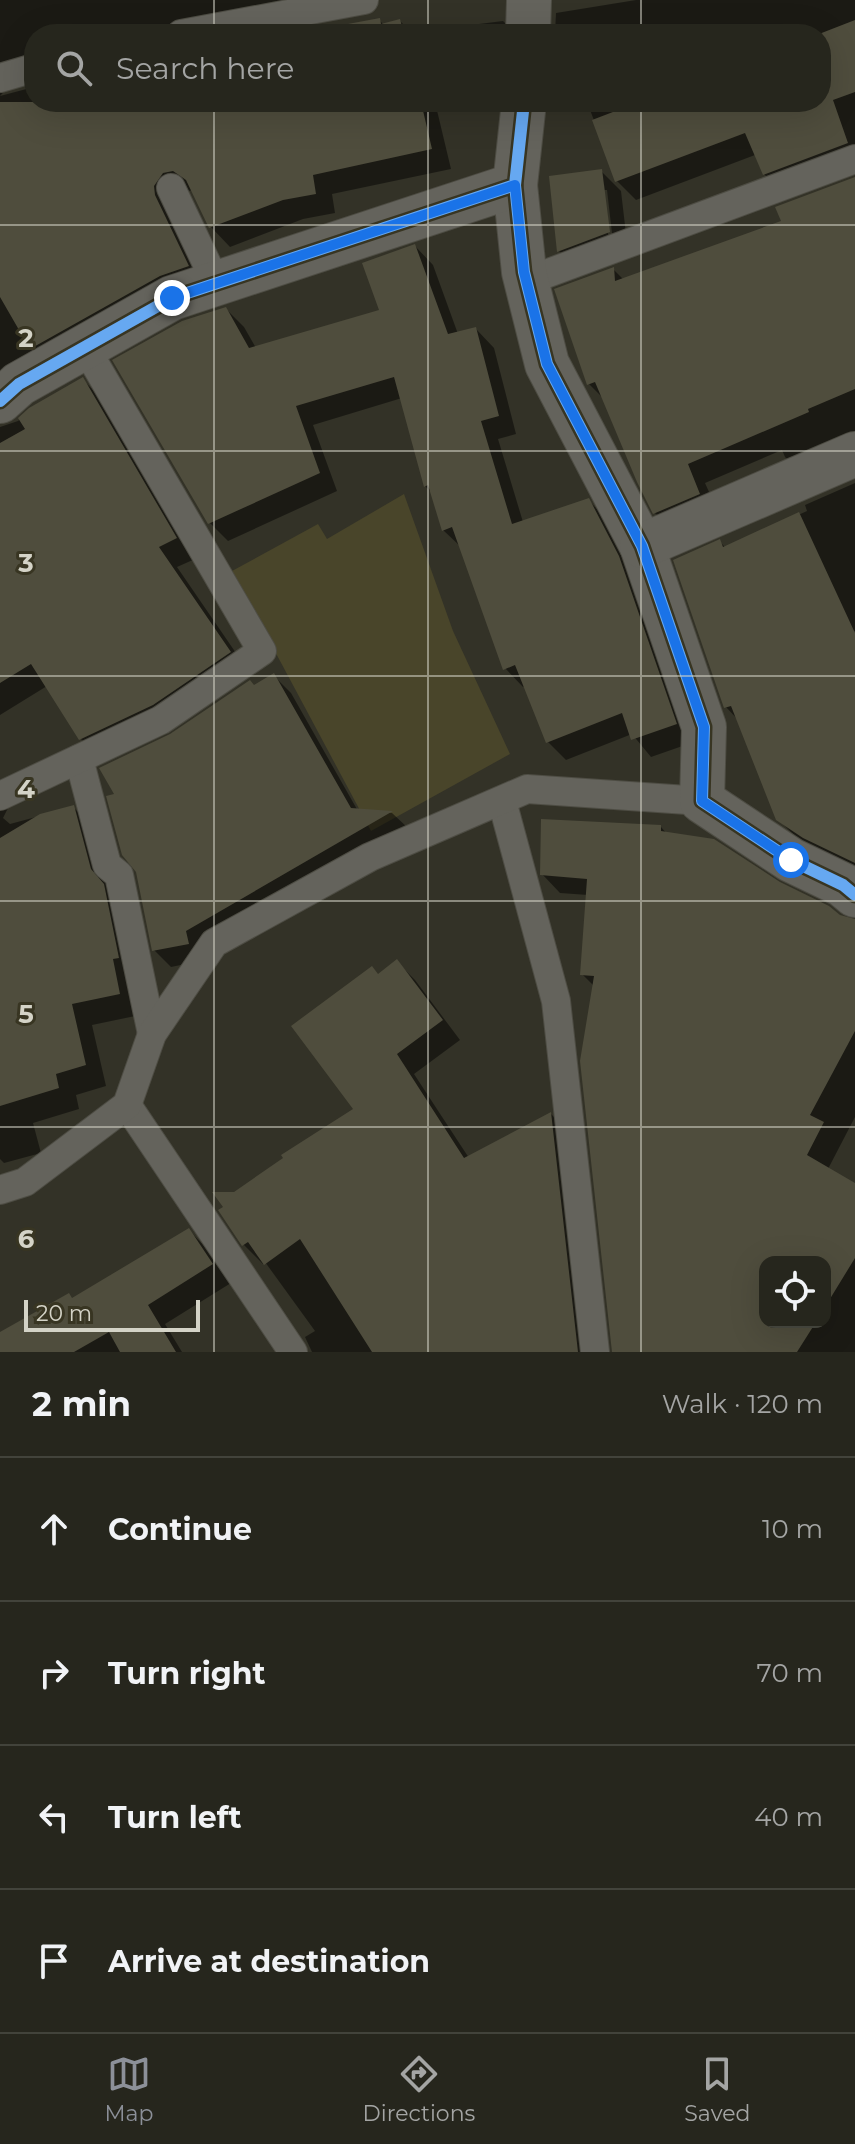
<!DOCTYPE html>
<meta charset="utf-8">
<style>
body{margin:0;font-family:Montserrat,sans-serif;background:#32322a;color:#f1f3f6}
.controls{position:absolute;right:24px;bottom:24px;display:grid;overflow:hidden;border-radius:16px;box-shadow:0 8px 32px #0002}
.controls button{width:72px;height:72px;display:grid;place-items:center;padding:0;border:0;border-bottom:2px solid #42433b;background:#26261d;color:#f1f3f6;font:40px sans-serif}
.scale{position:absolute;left:24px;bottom:20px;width:176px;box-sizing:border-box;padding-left:8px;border:4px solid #d4d3c7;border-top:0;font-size:22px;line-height:28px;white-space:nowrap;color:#d4d3c7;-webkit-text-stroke:6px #383522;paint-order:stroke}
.stop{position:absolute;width:24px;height:24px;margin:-18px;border:6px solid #1a73e8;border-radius:50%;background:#fff}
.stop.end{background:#1a73e8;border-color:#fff;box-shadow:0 2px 8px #0008}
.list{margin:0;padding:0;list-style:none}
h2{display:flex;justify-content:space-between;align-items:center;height:104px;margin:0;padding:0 32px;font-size:34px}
h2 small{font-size:26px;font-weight:400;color:#a4a5a4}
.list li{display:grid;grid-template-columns:52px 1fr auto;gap:24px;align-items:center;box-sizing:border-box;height:144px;padding:0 32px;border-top:2px solid #42433b}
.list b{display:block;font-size:30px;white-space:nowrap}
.list em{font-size:26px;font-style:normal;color:#a4a5a4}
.icon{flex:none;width:44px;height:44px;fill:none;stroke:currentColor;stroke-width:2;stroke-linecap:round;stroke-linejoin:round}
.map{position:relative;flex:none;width:855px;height:1352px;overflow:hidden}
.search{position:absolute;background:#26261d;box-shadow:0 8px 32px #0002;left:24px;right:24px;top:24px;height:88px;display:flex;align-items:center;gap:20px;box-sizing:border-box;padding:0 28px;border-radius:32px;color:#a4a5a4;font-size:30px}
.sheet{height:680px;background:#26261d}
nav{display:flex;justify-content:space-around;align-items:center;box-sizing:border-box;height:112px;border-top:2px solid #42433b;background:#26261d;font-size:22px;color:#a4a5a4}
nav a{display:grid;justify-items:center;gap:4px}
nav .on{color:#8c9099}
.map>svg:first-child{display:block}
.green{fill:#49452a}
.shadow{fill:#0007;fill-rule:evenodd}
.building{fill:#4f4d3d}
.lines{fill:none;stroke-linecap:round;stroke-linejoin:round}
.lane-casing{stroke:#4e4d44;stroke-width:30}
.street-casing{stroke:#4e4d44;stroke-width:46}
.lane{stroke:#64635c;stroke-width:28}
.street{stroke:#64635c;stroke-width:44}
.cycleway-casing{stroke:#383522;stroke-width:17}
.cycleway{stroke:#66a8f1;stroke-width:12}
.route{stroke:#1a73e8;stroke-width:10}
.grid{fill:none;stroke:#d4d3c7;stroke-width:2;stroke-opacity:0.55}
.grid-label{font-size:26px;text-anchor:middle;font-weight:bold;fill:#d4d3c7;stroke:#383522;stroke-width:6;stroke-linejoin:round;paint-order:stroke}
</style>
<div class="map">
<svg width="855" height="1352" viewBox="0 0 855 1352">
<rect width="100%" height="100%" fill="#333227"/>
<path class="green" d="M404,494l49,137 57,123 -139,77 -139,-260 86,-47 9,15z"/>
<g class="shadow">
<path d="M0,0h355l-144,34h-177v41l-20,6 -14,15 34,-9v15h401l16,67 -119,25 3,19 -32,6 -73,28 -19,-20 -18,-37 -10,2 24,94 -207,120z"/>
<path d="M636,0h219v166l-72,27 -19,-19 -9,-19 -119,45 -19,-19 -30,-79h234v-68h-266l1,-21z"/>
<path d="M379,20l5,5 16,-4 13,13h-128z"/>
<path d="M503,21l13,13h-50l-3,-8z"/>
<path d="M601,171l20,20 7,60 -50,19 -19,-19zM603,190h4l6,52h-4z"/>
<path d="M855,179v274l-51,22 -19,-18 -3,-7 -77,33 13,29 -44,19 -19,-18 -52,-115 -14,-14 24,-115 11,11 160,-58z"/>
<path d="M415,246l18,19 25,69 18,-5 18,19 22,86 -18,5 25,83 65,-22 19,19 30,57 57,166 -43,15 -19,-23 -66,26 -18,-18 -23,-56 -2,1 -18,-19 -44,-121 -18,-17 -11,-37 -7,-7 -23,-88 -89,27 24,66 -109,50 -18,-18 16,-214 18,18 12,21 126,-37z"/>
<path d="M82,379l20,20 93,160 -18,8 72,105 -149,86 -19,-19 -34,-53 -47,29v-288l18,-6 17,-15z"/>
<path d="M855,483v148l-3,2 3,9v230l-57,-33 -20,-20 -39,-98 -13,-14 -6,-165 6,6 81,-37 -2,-6z"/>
<path d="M274,676l17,17 67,118 34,2 16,15 -203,132 -34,7 -17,-17 -16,-79 -21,-76 54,-59z"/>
<path d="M0,787l9,19 -6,12 7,6 63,-17 21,21 46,187 -48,10 14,61 -30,9 3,14 -46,14 8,30 -37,10 -4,-4z"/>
<path d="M661,827l6,7 109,49 74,38h5v196l-27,52 27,16v167h-241l-20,-366 -12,-12 6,-79 -28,-2 -18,-19zM765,1262h60v60h-60z"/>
<path d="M397,962l18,18 45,60 -46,34 55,84 82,-44 18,18 25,220h-282l-7,-15 10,-6 -50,-69 -2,2 -19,-19 -23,-34 135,-101 23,-134z"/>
<path d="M189,1230l18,19 24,34 -66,41 17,28h-180l-2,-17 73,-35z"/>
</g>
<g class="building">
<path d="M380,18l1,6 19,-5 4,15h-82l-1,-5z"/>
<path d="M855,20v72l-22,8 15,43 -85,32 -18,-42 -130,49 -23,-62 47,-18h182l-2,-68z"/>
<path d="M0,102h421l11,47 -119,26 3,19 -33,6 -74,28 -23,-48 -13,-9 -10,2 -9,13 1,9 34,71 -29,10 -130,73 -30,-52z"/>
<path d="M602,169l8,63 -53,20 -8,-76z"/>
<path d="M855,177v212l-47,20 1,3 -121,52 12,30 -47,20 -16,-32 -42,-100 -8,3 -33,-96 60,-22 1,14 166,-60 -6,-14z"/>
<path d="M415,244l33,90 28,-7 23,89 -18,5 31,103 77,-26 30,58 58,168 -46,16 -9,-27 -76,30 -31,-78 -12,5 -51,-143 -10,4 -14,-46 -4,2 -30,-110 -98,29 24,67 -112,51 -96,-164 70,-39 44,-14 23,41 130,-38 -17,-47z"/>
<path d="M83,377l94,161 -18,9 72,105 -78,53 -74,35 -48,-76 -31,19v-240l25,-14 -7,-11 11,-10z"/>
<path d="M799,512l56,121v230l-52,-25 -27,-18 -45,-114 -7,2 -51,-148 47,-21 3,8z"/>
<path d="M274,673l77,135 42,3 -207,120 3,13 -37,7 -16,-79 -14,-17 -16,-59 8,-2 -15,-26 71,-34 80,-54 4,5z"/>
<path d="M74,805l17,64 13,15 15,74 -6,1 7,35 -48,10 14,61 -30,9 3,14 -59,18v-268l40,-24z"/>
<path d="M541,819l120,6v6l53,8 66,43 49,24 11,9 15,4v112l-45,84 14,7 -17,33 48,28v75l-30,49v-45h-60v60h51l-19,30h-185l-32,-291 14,-85 -14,-1 7,-96 -47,-4z"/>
<path d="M397,959l46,61 -46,34 67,104 87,-46 27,240h-206l-72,-113 -36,26 -16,-23 -6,4 -24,-36 5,-3 -11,-15h22l49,-34 -2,-3 72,-46 -62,-83 81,-60 6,8z"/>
<path d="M189,1228l24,36 -65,41 28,47h-56l-11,-20 -35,20h-74v-20l69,-39 3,5z"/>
</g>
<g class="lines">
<g class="lane-casing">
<g id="lane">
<path d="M181,34l183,-34"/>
<path d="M0,78l34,-10"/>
<path d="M171,188l45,95"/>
<path d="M527,281l328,-122"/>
<path d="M79,759l28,106 12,10 33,159"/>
<path d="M0,796l161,-76 101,-69 -177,-304"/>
<path d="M502,801l54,200 39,351"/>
<path d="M127,1105l166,247"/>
<path d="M0,1190l25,-8 102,-77 25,-71 62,-91 156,-86 157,-68 175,12"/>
</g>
</g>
<g class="street-casing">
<g id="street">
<path d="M528,34l1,-34"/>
<path d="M515,185l9,87 23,92 95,182 62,181 -2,74 89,59 52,25 12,10"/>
<path d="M0,401l19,-17 153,-86 343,-113 9,-83"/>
<path d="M642,546l213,-92"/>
</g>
</g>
<use href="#lane" class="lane"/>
<use href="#street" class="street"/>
<g class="cycleway-casing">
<g id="cycleway">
<path d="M515,185l9,87 23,92 95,182 62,181 -2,74 89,59 52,25 12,10"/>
<path d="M0,401l19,-17 153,-86 343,-113 9,-83"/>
</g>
</g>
<use href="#cycleway" class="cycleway"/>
</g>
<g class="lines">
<path class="route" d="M172,298l343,-113 9,87 23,92 95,182 62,181 -2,74 89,59"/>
</g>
<path class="grid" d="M214,0v34M428,0v34M641,0v34M214,102v1250M428,102v1250M641,102v1250M0,225h855M0,451h855M0,676h855M0,901h855M0,1127h855"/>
<g class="grid-label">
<text x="26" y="347">2</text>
<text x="26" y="572">3</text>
<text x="26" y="798">4</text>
<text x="26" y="1023">5</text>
<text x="26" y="1248">6</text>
</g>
</svg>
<div class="controls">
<button><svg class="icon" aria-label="locate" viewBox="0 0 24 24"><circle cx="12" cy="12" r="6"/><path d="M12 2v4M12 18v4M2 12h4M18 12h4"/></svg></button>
</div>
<div class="scale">20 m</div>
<div class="stop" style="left:791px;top:860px"></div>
<div class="stop end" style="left:172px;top:298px"></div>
<div class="search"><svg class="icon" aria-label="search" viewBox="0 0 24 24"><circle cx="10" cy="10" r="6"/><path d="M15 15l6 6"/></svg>Search here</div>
</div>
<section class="sheet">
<h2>2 min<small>Walk · 120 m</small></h2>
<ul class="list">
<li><svg class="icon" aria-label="ahead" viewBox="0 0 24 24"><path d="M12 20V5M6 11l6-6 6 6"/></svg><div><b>Continue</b></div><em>10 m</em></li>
<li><svg class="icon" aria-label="right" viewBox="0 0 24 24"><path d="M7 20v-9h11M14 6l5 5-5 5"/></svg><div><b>Turn right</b></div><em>70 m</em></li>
<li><svg class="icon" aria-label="left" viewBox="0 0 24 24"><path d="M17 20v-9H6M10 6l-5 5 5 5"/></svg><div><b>Turn left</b></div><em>40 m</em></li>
<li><svg class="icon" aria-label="arrive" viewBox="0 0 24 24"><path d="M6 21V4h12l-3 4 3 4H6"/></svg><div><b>Arrive at destination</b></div></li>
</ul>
</section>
<nav>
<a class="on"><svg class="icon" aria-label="map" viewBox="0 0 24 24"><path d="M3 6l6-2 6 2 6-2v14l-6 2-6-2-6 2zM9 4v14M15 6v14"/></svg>Map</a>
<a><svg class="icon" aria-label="directions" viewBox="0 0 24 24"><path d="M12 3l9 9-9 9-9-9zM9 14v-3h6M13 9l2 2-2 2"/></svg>Directions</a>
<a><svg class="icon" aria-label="saved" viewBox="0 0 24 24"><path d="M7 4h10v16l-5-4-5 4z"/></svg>Saved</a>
</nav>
